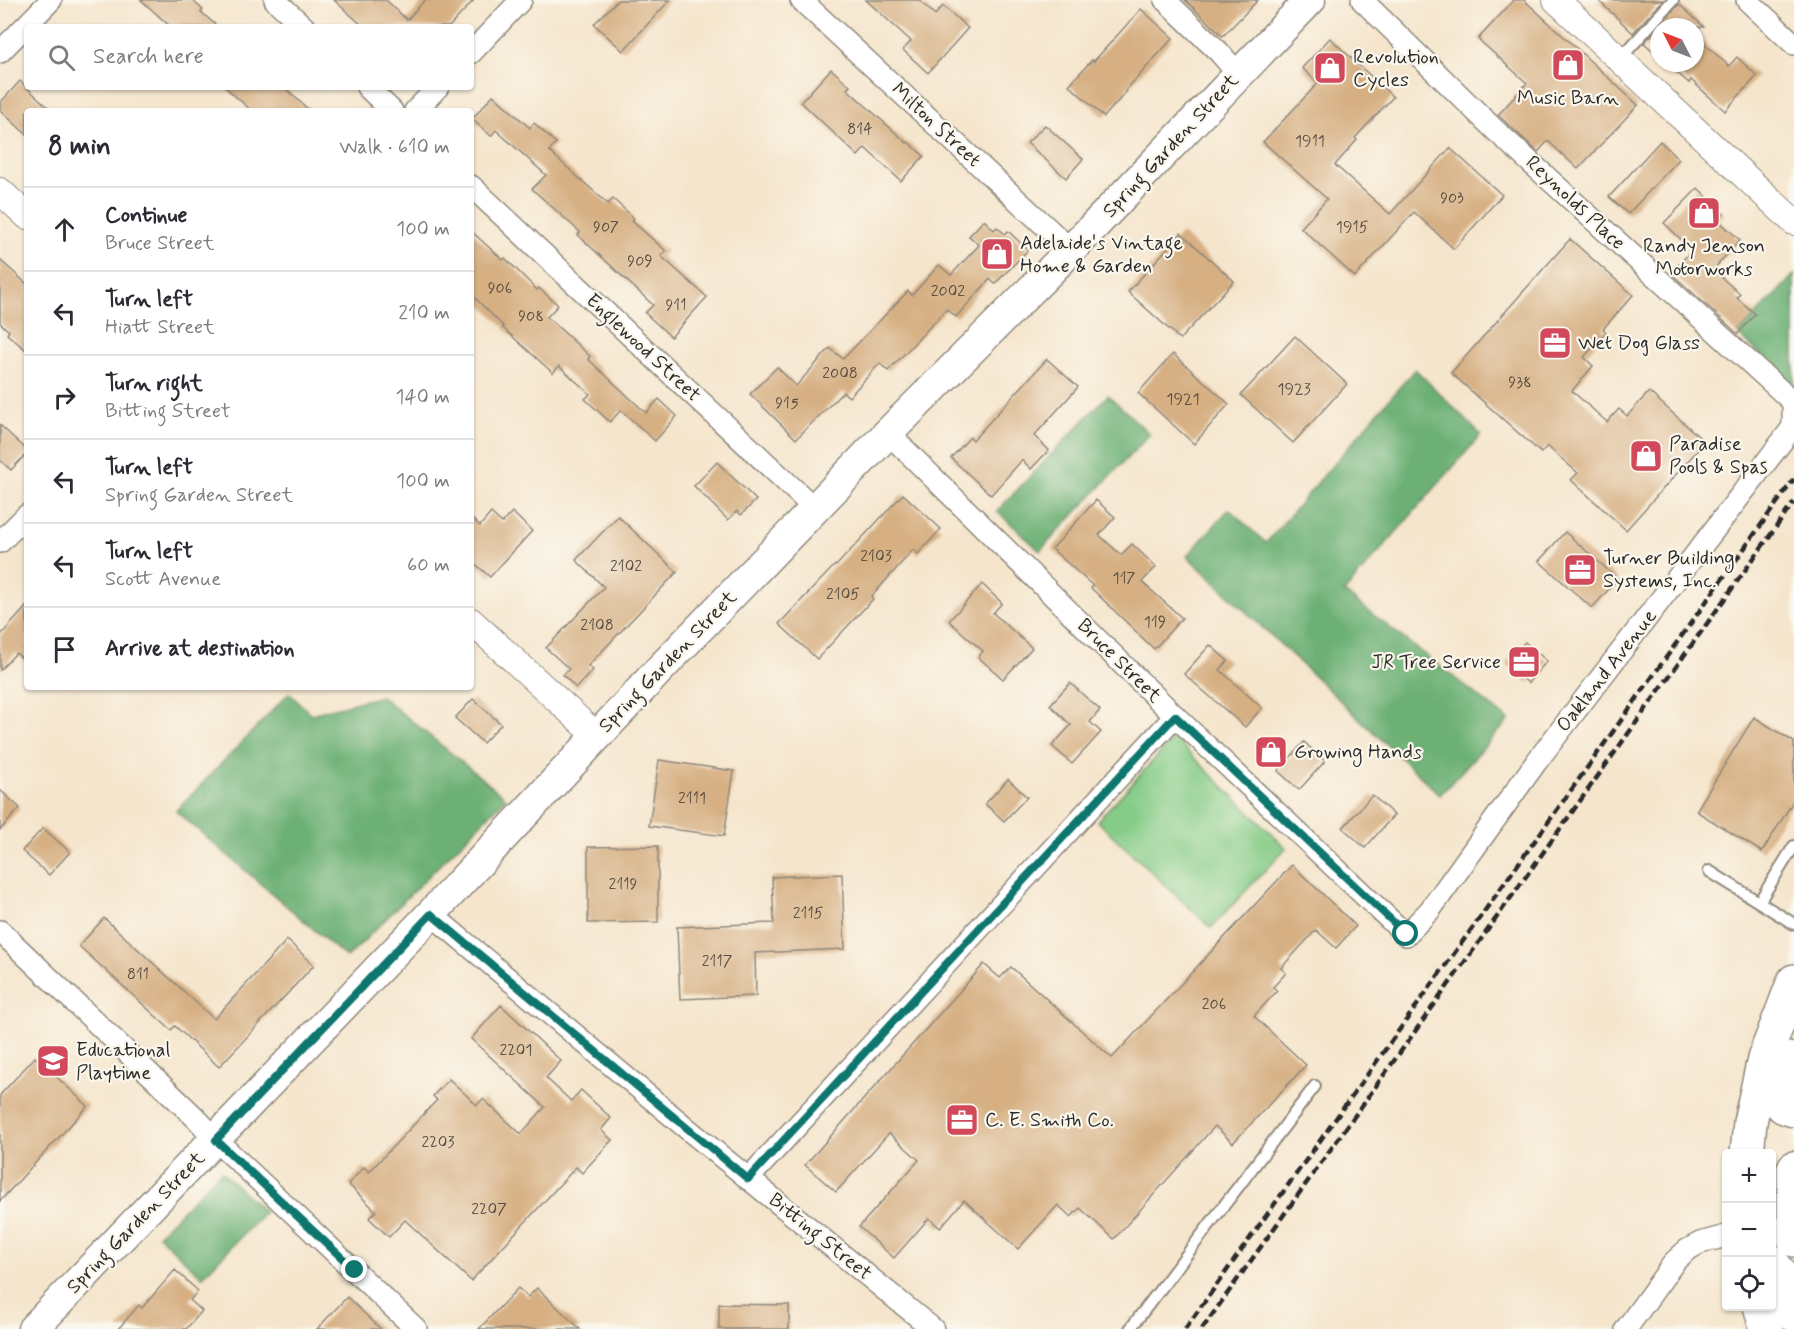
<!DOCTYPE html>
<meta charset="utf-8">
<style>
body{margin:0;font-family:Mynerve,sans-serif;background:#f7f7f7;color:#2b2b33}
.controls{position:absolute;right:18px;bottom:18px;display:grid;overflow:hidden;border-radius:6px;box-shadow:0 2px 4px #0004}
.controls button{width:54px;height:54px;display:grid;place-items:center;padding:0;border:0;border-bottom:2px solid #e1e1e2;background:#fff;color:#2b2b33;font:30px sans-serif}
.compass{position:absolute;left:1650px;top:18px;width:54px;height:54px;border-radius:50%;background:#fff;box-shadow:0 2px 4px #0004;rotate:312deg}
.stop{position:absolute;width:18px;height:18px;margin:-14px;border:4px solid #0f766e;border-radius:50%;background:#fff}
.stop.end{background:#0f766e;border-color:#fff;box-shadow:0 2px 6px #0008}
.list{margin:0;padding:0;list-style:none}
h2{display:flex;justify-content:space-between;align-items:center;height:78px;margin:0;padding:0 24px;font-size:26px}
h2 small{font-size:20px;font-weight:400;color:#7c7c81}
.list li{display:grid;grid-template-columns:39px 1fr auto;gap:18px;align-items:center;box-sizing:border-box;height:84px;padding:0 24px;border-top:2px solid #e1e1e2}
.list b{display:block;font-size:22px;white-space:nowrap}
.list p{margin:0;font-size:20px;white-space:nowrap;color:#7c7c81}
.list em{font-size:20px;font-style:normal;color:#7c7c81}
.icon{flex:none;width:33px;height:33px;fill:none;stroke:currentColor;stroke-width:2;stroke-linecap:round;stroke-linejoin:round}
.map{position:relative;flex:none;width:1794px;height:1329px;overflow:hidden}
.search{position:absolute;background:#fff;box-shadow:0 2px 4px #0004;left:24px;top:24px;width:450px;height:66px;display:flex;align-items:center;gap:15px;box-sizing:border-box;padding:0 21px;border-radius:6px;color:#7c7c81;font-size:22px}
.panel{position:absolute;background:#fff;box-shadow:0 2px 4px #0004;left:24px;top:108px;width:450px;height:582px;border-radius:6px}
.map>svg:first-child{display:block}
.green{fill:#86cc87;stroke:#587c59;stroke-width:1.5}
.forest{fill:#6cb074;stroke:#4c6e50;stroke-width:1.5}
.building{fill:#d6af82}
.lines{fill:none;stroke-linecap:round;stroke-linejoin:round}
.service-casing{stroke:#90887c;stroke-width:14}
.minor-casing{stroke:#90887c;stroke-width:24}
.tertiary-casing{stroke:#90887c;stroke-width:28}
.secondary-casing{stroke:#90887c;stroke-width:33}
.primary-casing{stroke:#90887c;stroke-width:36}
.service{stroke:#fff;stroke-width:10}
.minor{stroke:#fff;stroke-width:21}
.tertiary{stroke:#fff;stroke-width:26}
.secondary{stroke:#fff;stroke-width:30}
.primary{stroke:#fff;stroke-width:33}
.rail{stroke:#2b2b2b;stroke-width:4.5;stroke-dasharray:9 4.5;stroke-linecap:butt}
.route{stroke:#0f766e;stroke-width:8}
.labels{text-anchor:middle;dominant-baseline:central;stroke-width:4.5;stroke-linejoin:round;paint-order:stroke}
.number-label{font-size:16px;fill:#564c41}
.poi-label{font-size:20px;fill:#2b2b2b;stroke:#fbf7ec;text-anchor:start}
.street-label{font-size:20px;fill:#2b2b2b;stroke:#fbf7ec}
</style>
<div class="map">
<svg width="1794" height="1329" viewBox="0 0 1794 1329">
<rect width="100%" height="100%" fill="#fbf7ec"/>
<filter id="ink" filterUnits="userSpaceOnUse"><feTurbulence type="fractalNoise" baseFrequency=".0167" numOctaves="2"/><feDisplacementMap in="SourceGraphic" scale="12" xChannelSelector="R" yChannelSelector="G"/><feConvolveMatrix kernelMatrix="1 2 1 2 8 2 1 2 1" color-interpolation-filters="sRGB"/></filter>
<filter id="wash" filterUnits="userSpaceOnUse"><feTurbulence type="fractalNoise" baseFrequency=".008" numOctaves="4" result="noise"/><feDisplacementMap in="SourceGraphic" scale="24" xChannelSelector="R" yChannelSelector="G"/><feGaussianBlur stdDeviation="1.35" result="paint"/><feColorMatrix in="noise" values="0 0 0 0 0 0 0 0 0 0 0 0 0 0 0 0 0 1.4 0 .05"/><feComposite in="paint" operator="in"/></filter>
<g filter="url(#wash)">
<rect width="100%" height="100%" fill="#f5e5cc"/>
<path class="green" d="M1174,738l112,110 -75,80 -114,-107z"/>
<g class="forest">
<path d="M1794,275v111l-56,-52z"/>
<path d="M1415,369l66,66 -137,157 165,128 -69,75 -253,-239 42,-47 37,34z"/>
<path d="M1108,395l42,39 -110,117 -43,-40z"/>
<path d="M289,693l22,21 70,-18 125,102 -159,160 -171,-147z"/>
<path d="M221,1171l44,41 -63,65 -44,-42z"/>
</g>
<g id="blocks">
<g class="building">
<path d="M141,0h51l11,10 -2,2 17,15h-47z"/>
<path d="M334,0h52l21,20 18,-20h49l-25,27h-85z"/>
<path d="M618,0h52l-47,51 -29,-27z"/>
<path d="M866,0h53l16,15 8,-9 25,22 -40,45 -25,-23 8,-9z"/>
<path d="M1185,0h73l-35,36z"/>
<path d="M1514,0h10l114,105 -60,64 -30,-28 -10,11 -40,-37 29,-32 -49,-44z"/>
<path d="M1598,0h65l-30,33z"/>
<path d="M1679,4l25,23h-45v29l-15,-13z"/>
<path d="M1141,9l32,29 -47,52 1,1 -23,26 -35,-32 23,-25 2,1z"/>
<path d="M1695,35l34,31 8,-9 20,19 -32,35 -34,-31 -2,3 -23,-20h29z"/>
<path d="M1330,38l63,59 -38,41 2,2 -22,25 55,49 60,-66 52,47 -48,54 -40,-37 -59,65 -54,-49 26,-29 -64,-57 55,-59 -16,-15z"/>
<path d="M831,69l19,17 -3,3 60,54 1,-1 16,14 -23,25 -36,-33 -7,8 -57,-54z"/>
<path d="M20,81l32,30h-25v24l-27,-25v-7z"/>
<path d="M225,87h59l26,24h-58z"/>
<path d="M493,95l37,33 4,-5 22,20 -7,8 59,53 5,-5 21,19 -2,3 34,30 -5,5 46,41 -36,40 -26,-24 8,-8 -75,-70 2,-3 -48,-43 14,-14 -50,-45 -5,6 -19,-17z"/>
<path d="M1045,125l38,34 -17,19 -39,-35z"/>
<path d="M1660,141l19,18 -51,55 -19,-17z"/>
<path d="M1698,188l26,26 -6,6 22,20 -27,30 27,24 -3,4 18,16 -17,20 -67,-61 21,-23 -28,-27z"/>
<path d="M984,220l10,10 3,-3 8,7 3,-3 20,19 -33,34 -5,-5 -34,38 -9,-8 -59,62 -8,-8 -31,34 -6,-5 -47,47 -46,-45 27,-27 19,19 34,-38 13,11 65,-68 4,4 27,-30 12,10 28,-30 -10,-9z"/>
<path d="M471,231l32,29 2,-2 32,32 2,-2 19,17 -11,12 43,39 -2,3 58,54 13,-14 18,17 -22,25 -34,-31 -11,12 -25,-23 5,-5 -31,-28 -6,7 -50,-45 1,-1 -33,-33z"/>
<path d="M1181,233l53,48 -54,58 -52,-47z"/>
<path d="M1570,239l63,56 -30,34 3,3 -22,25 9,9 -21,25 35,31 12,-13 8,7 22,-24 56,50 -79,88 -55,-50 7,-7 -31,-27 -6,7 -90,-80z"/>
<path d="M0,260l27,24v67l-20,-17 2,-3 -9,-8z"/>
<path d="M1295,336l52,48 -54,59 -52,-48z"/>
<path d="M1173,354l56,50 -35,40 -56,-51z"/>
<path d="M1047,359l31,28 -44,49 15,14 -18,19 -9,-9 -31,35 -40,-37 19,-21 3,3z"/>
<path d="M0,425l27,25v3l-16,17 -11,-10z"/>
<path d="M717,462l39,38 -15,15 -4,-4 -9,9 -34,-34z"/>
<path d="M903,494l38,35 -23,25 -5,-4 -42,47 2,2 -56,60 -38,-35 56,-59 1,1z"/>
<path d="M1096,500l19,17 -16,18 22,20 11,-11 24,23 -14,15 40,36 -28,31 -63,-61 2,-2 -41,-37z"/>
<path d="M512,512l20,19 -42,46 -19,-17v-42l9,8 11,-13 11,10z"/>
<path d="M618,516l59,56 -89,94 5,4 -17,18 -13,-13 6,-6 -23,-21 58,-61 -28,-27z"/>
<path d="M1565,532l53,47 -26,29 -53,-47z"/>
<path d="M982,584l20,19 -9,10 39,35 -29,31 -25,-22 5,-6 -34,-30z"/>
<path d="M27,606v57l-11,-10 -16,17v-34z"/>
<path d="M1525,642l22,19 -19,22 -22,-20z"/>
<path d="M1210,645l18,16 -8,9 42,38 -17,19 -61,-53z"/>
<path d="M1070,683l30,27 -10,12 11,10 -29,32 -20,-18 19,-21 -21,-20z"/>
<path d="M473,699l28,25 -18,19 -28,-25z"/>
<path d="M1754,717l40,25v58l-32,52 -66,-41z"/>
<path d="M1304,742l21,19 -26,29 -21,-19z"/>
<path d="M659,760l75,11 -10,65 -75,-10z"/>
<path d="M1008,779l19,18 -23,24 -19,-17z"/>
<path d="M0,790l20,18 -20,22z"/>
<path d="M1372,795l22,20 -29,33 -22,-20z"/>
<path d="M43,828l27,24 -21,23 -27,-24z"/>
<path d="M658,846v76l-70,1v-76z"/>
<path d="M1292,865l64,61 -20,22 -20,-18 -35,38 5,5 -13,14 4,4 -23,25 52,49 -73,78 -18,-17 -101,113 -34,-31 -9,9 -13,-12 -40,44 -54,-49 -24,28 -11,-10 -35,40 -35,-31 60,-67 -30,-27 -53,59 -31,-27 179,-201 16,14 11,-11 101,91z"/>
<path d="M842,874l3,75 -90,4 1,43 -76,3 -3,-72 97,-4 -2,-46z"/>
<path d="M104,918l110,101 73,-79 27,25 -95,102 -44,-41 -4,4 -92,-84z"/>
<path d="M501,1005l60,56 -15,17 25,23 10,-11 30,28 -10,12 11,10 -30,33 -6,-6 -105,114 -66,-61 -16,17 -20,-19 7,-7 -28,-27 16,-17 5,5 68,-72 -4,-4 16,-17 28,26 6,-6 38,35 24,-27 -74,-68z"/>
<path d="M35,1057l53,49 -88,95v-106z"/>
<path d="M175,1270l23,21 -8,9 12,11 -16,18h-68l21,-24 3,3z"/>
<path d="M518,1288l10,9 9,-9 43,41h-101z"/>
<path d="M347,1297l34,32h-64z"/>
<path d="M719,1304l70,1v24h-70z"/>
</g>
</g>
</g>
<g filter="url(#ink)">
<use href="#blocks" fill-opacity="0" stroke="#90887c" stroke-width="1.5"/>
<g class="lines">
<g class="service-casing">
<g id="service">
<path d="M1620,59l53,-59"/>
<path d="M1709,871l85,53"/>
<path d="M1759,902l35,-56"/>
<path d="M1130,1329l185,-243"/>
</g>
</g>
<g class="minor-casing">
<g id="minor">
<path d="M275,0l29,27"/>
<path d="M801,0l270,250"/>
<path d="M1165,0l54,52 19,22"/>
<path d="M1747,0l47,44"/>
<path d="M0,52l51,-52"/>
<path d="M471,53l50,-53"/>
<path d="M367,87l25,24"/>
<path d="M415,111l23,-24"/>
<path d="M471,186l344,323"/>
<path d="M888,433l287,283 231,219 24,-25 107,-149 256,-334v-25l-298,-272 -133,-130"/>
<path d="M0,542l27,-27"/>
<path d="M431,914l259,217 243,198"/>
<path d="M0,931l197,188 19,21 200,189"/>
<path d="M748,1179l427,-463"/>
<path d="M1626,1329l49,-68 12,-11 13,-7 26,-7"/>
</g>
</g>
<g class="tertiary-casing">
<g id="tertiary">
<path d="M1556,0l238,222"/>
<path d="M0,191l27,25"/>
<path d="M471,621l126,115"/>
</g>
</g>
<g class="secondary-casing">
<path id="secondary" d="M33,1329l398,-415 230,-246 227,-235 183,-183 239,-250"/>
</g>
<g class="primary-casing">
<g id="primary">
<path d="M1788,1059l-10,37c1,11 7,12 16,14"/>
<path d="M1747,1154l3,-32 14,-63 30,-78"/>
<path d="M1794,1168v72"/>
<path d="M1772,1262l7,10 15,43"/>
<path d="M1760,1306l7,23"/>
</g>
</g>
<use href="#service" class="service"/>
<use href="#minor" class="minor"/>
<use href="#tertiary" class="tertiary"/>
<use href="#secondary" class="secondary"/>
<use href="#primary" class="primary"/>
<g class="rail">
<path d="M1185,1329l609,-850"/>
<path d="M1202,1329l592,-827"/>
</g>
</g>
</g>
<g class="lines" filter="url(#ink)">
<path class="route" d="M355,1270l-139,-130 215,-226 317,265 427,-463 231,218"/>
</g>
<defs>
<g id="shop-square" transform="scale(1.725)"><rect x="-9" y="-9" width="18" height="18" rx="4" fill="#d1495b" stroke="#fbf7ec"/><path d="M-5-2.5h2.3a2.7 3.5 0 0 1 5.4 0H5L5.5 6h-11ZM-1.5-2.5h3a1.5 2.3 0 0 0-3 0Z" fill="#fff"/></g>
<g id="office-square" transform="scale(1.725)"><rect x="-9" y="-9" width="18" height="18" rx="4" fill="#d1495b" stroke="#fbf7ec"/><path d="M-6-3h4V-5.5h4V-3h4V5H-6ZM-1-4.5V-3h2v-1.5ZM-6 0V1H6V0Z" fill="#fff"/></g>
<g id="school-square" transform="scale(1.725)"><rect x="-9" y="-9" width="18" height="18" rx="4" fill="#d1495b" stroke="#fbf7ec"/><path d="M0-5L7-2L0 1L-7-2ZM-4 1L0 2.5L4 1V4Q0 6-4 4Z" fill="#fff"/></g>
</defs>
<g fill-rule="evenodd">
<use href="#shop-square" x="1568" y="65"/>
<use href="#shop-square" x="1330" y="68"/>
<use href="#shop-square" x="1704" y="213"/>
<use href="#shop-square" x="997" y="254"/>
<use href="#office-square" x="1555" y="343"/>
<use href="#shop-square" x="1646" y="456"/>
<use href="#office-square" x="1580" y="570"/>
<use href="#office-square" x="1524" y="662"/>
<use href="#shop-square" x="1271" y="752"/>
<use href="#school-square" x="53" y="1061"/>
<use href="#office-square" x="962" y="1120"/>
</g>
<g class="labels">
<g class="number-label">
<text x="860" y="129">814</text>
<text x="1310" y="141">1911</text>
<text x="1452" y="198">903</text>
<text x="606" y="227">907</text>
<text x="1352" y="227">1915</text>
<text x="640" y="261">909</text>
<text x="500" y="288">906</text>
<text x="948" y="291">2002</text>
<text x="676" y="305">911</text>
<text x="531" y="316">908</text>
<text x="840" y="373">2008</text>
<text x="1520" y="382">938</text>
<text x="1294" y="389">1923</text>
<text x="1183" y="399">1921</text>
<text x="787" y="403">915</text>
<text x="876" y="556">2103</text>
<text x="626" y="566">2102</text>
<text x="1124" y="578">117</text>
<text x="843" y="594">2105</text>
<text x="1155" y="622">119</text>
<text x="597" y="625">2108</text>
<text x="692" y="798">2111</text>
<text x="623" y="884">2119</text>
<text x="808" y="913">2115</text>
<text x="717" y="961">2117</text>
<text x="138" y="974">811</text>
<text x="1214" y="1004">206</text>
<text x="516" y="1050">2201</text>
<text x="438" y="1142">2203</text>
<text x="489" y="1209">2207</text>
</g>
<g class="poi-label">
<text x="1353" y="57">Revolution<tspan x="1353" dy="23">Cycles</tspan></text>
<text x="1568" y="98" text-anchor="middle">Music Barn</text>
<text x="1020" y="243">Adelaide's Vintage<tspan x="1020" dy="23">Home &amp; Garden</tspan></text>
<text x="1704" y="246" text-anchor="middle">Randy Jenson<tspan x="1704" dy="23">Motorworks</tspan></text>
<text x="1578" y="343">Wet Dog Glass</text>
<text x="1669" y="444">Paradise<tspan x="1669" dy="23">Pools &amp; Spas</tspan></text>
<text x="1603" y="558">Turner Building<tspan x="1603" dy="23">Systems, Inc.</tspan></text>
<text x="1501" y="662" text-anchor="end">JR Tree Service</text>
<text x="1294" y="752">Growing Hands</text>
<text x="76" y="1050">Educational<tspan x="76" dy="23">Playtime</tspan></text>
<text x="985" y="1120">C. E. Smith Co.</text>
</g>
<g class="street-label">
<text transform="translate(936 125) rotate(43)">Milton Street</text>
<text transform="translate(1171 146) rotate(-47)">Spring Garden Street</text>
<text transform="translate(1575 203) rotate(43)">Reynolds Place</text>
<text transform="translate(643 348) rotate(43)">Englewood Street</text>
<text transform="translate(1119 661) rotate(45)">Bruce Street</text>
<text transform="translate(668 662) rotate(-46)">Spring Garden Street</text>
<text transform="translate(1607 671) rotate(-52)">Oakland Avenue</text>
<text transform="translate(136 1223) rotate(-46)">Spring Garden Street</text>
<text transform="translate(820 1237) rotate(39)">Bitting Street</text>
</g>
</g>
</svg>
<div class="controls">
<button>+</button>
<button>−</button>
<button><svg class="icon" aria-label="locate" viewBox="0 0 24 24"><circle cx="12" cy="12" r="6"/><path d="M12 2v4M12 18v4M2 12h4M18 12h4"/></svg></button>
</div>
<svg class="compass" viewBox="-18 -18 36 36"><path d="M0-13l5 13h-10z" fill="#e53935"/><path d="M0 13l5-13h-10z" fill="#7c7c81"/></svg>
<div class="stop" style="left:1406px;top:934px"></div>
<div class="stop end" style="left:355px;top:1270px"></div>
<div class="search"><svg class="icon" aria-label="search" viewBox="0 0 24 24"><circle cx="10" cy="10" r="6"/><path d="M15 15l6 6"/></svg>Search here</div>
<section class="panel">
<h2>8 min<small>Walk · 610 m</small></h2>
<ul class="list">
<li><svg class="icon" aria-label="ahead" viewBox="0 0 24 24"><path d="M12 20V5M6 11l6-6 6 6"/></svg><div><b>Continue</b><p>Bruce Street</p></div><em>100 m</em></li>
<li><svg class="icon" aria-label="left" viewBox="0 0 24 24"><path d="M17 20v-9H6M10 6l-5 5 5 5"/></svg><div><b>Turn left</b><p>Hiatt Street</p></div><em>210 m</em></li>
<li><svg class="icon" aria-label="right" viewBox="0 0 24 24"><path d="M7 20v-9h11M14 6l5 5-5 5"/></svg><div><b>Turn right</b><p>Bitting Street</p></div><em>140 m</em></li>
<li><svg class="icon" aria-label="left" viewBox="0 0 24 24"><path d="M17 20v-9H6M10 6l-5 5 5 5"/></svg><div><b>Turn left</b><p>Spring Garden Street</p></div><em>100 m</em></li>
<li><svg class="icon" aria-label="left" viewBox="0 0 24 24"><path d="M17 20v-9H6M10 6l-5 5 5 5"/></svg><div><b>Turn left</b><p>Scott Avenue</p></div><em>60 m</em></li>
<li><svg class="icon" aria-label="arrive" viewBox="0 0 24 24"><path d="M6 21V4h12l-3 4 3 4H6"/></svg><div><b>Arrive at destination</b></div></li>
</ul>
</section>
</div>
